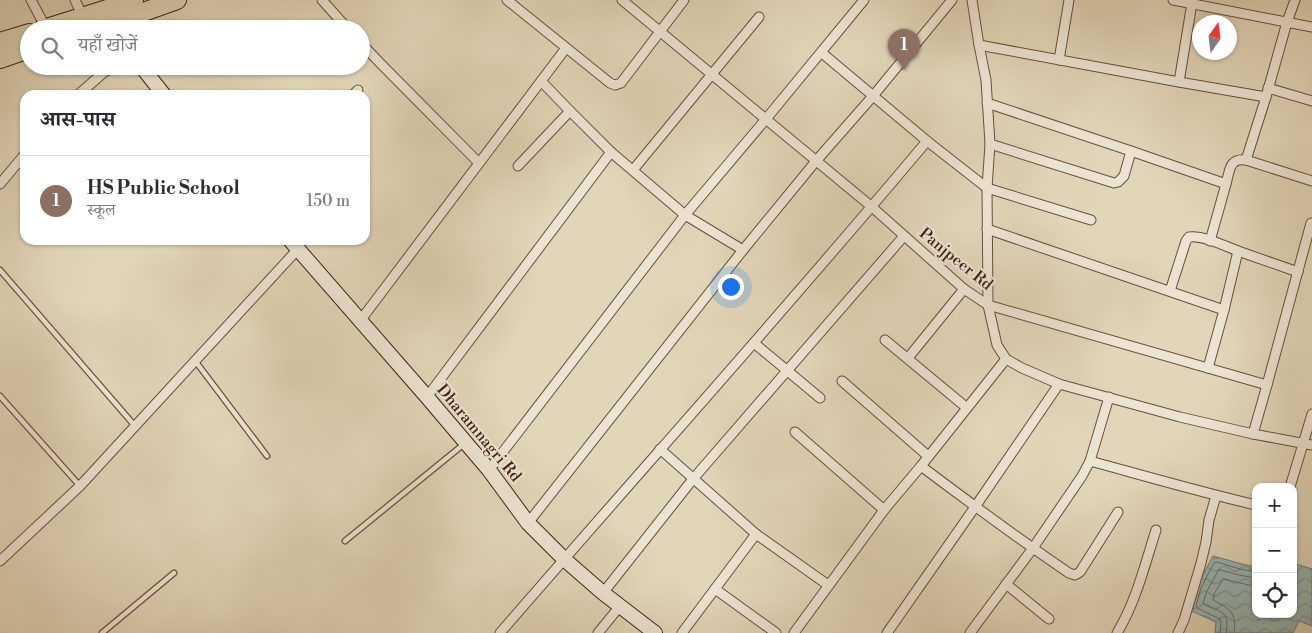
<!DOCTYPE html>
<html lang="hi">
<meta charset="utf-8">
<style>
body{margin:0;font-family:"Libre Bodoni","Noto Serif Devanagari",serif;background:#f2f2f3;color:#2b2b33}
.controls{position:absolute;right:15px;bottom:15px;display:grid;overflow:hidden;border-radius:10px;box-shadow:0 1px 4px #0004}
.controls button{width:45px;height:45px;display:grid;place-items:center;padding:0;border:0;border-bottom:1px solid #e1e1e2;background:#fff;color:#2b2b33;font:25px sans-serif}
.compass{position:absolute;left:1192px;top:15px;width:45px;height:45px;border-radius:50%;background:#fff;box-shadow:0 1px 4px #0004;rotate:14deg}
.you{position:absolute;left:730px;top:286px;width:18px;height:18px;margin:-12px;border:4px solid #fff;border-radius:50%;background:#1a73e8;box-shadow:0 0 0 8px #1a73e833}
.badge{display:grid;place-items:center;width:32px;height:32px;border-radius:50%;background:#b45309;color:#fff;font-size:16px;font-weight:700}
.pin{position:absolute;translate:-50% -41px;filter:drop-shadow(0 1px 2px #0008)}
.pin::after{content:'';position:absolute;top:26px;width:18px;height:15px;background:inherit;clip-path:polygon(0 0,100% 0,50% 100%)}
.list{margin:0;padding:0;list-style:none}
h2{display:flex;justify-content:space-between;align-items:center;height:65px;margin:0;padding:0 20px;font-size:21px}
h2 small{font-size:16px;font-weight:400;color:#7c7c81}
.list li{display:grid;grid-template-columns:32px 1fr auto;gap:15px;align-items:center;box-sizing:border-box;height:90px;padding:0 20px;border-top:1px solid #e1e1e2}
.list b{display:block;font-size:19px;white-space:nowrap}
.list p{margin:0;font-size:16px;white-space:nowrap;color:#7c7c81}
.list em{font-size:16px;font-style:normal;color:#7c7c81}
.icon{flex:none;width:28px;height:28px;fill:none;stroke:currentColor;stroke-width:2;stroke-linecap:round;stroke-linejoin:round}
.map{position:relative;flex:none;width:1312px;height:633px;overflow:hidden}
.search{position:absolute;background:#fff;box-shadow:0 1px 4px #0004;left:20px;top:20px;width:350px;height:55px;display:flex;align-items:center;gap:12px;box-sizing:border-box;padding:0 18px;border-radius:28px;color:#7c7c81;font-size:19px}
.panel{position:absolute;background:#fff;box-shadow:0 1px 4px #0004;left:20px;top:90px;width:350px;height:155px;border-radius:15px}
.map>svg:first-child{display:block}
.water{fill:url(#water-waves);stroke:#757b76}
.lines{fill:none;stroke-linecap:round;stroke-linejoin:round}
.shore{stroke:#6c6c66;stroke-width:1}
.lane-casing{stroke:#694e3d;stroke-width:7}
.street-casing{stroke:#694e3d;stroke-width:11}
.secondary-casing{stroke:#412114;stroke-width:16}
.highway-casing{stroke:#412114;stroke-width:20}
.lane{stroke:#ece4d2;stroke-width:4.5}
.street{stroke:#ece4d2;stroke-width:9}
.secondary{stroke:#ece4d2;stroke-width:14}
.highway{stroke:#e1d6b9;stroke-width:18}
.labels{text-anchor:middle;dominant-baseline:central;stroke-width:4.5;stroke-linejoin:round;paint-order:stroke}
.street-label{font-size:16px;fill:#412114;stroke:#ece4d2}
</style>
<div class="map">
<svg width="1312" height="633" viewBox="0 0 1312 633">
<defs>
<pattern id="water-waves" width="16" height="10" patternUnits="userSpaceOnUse" patternTransform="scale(1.25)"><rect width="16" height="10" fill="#97b7b8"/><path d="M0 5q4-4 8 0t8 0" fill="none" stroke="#7d9494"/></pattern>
</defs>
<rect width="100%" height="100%" fill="#e1d6b9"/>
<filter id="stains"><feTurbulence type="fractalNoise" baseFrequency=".004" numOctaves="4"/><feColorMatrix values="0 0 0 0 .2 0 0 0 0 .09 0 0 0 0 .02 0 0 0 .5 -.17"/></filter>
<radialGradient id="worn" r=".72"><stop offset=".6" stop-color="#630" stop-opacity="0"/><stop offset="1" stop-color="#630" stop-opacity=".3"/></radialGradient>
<path class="water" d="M1213,556l29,8 14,3v47h37v-51l19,6v57l-13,-5 -6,12h-78l1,-11 -27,-12 8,-24z"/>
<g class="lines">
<g class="shore">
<path d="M1220,633l1,-10 -1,-4 -23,-11 -1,-2 5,-18 13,-25 3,-1 23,7 16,3"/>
<path d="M1226,633c4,-21 -4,-21 -21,-28l-2,-2 4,-12 11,-20 2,-1 19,5 17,3"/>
<path d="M1234,633c3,-21 -4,-24 -21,-33l1,-6 9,-15 26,6 7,1"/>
</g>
<g class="lane-casing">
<g id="lane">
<path d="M0,270l135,156"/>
<path d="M196,362l71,94"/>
<path d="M0,396l80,90"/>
<path d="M345,541l119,-97"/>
<path d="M102,633l72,-60"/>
</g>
</g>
<g class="street-casing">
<g id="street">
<path d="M31,0l15,28"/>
<path d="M75,0l8,17"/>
<path d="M322,0l26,29"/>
<path d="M507,0l103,83 5,2 6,-2 63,-83"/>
<path d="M622,0l250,207 92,82 24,16 279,80 44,-162"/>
<path d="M972,0l7,45 7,35 4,64 -3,44 1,117 9,40 9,14 16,9 37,16 121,33 73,17 59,11"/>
<path d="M1173,0l139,27"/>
<path d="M361,43l19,20 99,100"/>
<path d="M979,45l200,37 87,15"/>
<path d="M822,53l105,88 60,47 104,32"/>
<path d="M1059,60l10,-60"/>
<path d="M541,81l29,30 41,41 74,63 58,35"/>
<path d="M1179,82l13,-79"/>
<path d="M1268,88l44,13"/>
<path d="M78,95l25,-22 11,-7"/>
<path d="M353,95l5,-5"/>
<path d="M987,103l144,48"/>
<path d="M990,144l124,39 4,-1 6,-6 7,-25 95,33c4,-14 3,-26 20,-24l66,21"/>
<path d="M1246,160l20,-63 21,-75 8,-22"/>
<path d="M518,166l52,-55"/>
<path d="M633,170l126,-153"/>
<path d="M0,184l25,-30"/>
<path d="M987,229l237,81"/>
<path d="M1210,241l16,-57"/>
<path d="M1238,251l60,21"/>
<path d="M1170,291l16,-50 3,-4c14,-2 36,9 49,14l-14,59 -16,58"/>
<path d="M360,321l206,-273"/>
<path d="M885,340l82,68"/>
<path d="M754,343l66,55"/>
<path d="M908,358l56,-69"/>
<path d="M842,381l86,75"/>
<path d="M427,397l184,-245"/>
<path d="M795,432l89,78"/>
<path d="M1253,434l14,-49"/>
<path d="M660,449l96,85 72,51"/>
<path d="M1090,461c55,15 110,31 166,44"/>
<path d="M921,466c49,37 98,73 148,107l6,2 5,-3 38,-60"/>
<path d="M489,470l196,-255 81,-96 98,-119"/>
<path d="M1290,487l22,-73"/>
<path d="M528,523l215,-273 73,-89 57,-65 79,-96"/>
<path d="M0,561l80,-75 218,-237"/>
<path d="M1006,584l43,35"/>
<path d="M715,589l61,44"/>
<path d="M603,593l90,-114 211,-243"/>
<path d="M500,633c142,-164 288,-326 427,-492"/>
<path d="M598,633l22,-27"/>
<path d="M682,633l74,-99"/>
<path d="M794,633l90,-123 37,-44 85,-107"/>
<path d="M887,633l88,-126 84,-123"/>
<path d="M970,633l63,-85 49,-72 8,-15 19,-64"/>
<path d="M1117,633c19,-31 28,-69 39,-103"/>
<path d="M1178,633l6,-13 17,-57 5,-21 3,-22 7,-24"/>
</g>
</g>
<g class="secondary-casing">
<g id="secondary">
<path d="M141,66l23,29"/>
<path d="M290,240l137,157 62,73 39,53 36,36 39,34 52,40"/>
</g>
</g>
<g class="highway-casing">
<g id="highway">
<path d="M43,29l64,-20 27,-9"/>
<path d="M96,29l81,-29"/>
<path d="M0,42l29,-9"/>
<path d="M0,59l29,-10"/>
</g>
</g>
<use href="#lane" class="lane"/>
<use href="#street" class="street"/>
<use href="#secondary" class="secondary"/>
<use href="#highway" class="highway"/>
</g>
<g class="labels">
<g class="street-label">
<text transform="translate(956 259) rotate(39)">Panjpeer Rd</text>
<text transform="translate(479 433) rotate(50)">Dharamnagri Rd</text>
</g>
</g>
<rect width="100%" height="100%" filter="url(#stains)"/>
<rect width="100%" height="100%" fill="url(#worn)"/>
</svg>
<div class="controls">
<button>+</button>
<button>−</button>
<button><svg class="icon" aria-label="locate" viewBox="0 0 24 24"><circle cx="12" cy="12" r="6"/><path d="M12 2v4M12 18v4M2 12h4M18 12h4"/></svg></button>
</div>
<svg class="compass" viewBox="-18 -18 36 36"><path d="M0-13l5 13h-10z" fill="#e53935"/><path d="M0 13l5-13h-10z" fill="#7c7c81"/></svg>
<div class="you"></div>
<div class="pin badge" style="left:904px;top:70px;background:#8d6e63">1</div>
<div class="search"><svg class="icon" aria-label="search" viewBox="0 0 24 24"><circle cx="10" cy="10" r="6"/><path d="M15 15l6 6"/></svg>यहाँ खोजें</div>
<section class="panel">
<h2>आस-पास<small></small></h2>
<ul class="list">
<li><span class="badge" style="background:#8d6e63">1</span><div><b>HS Public School</b><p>स्कूल</p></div><em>150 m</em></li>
</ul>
</section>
</div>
